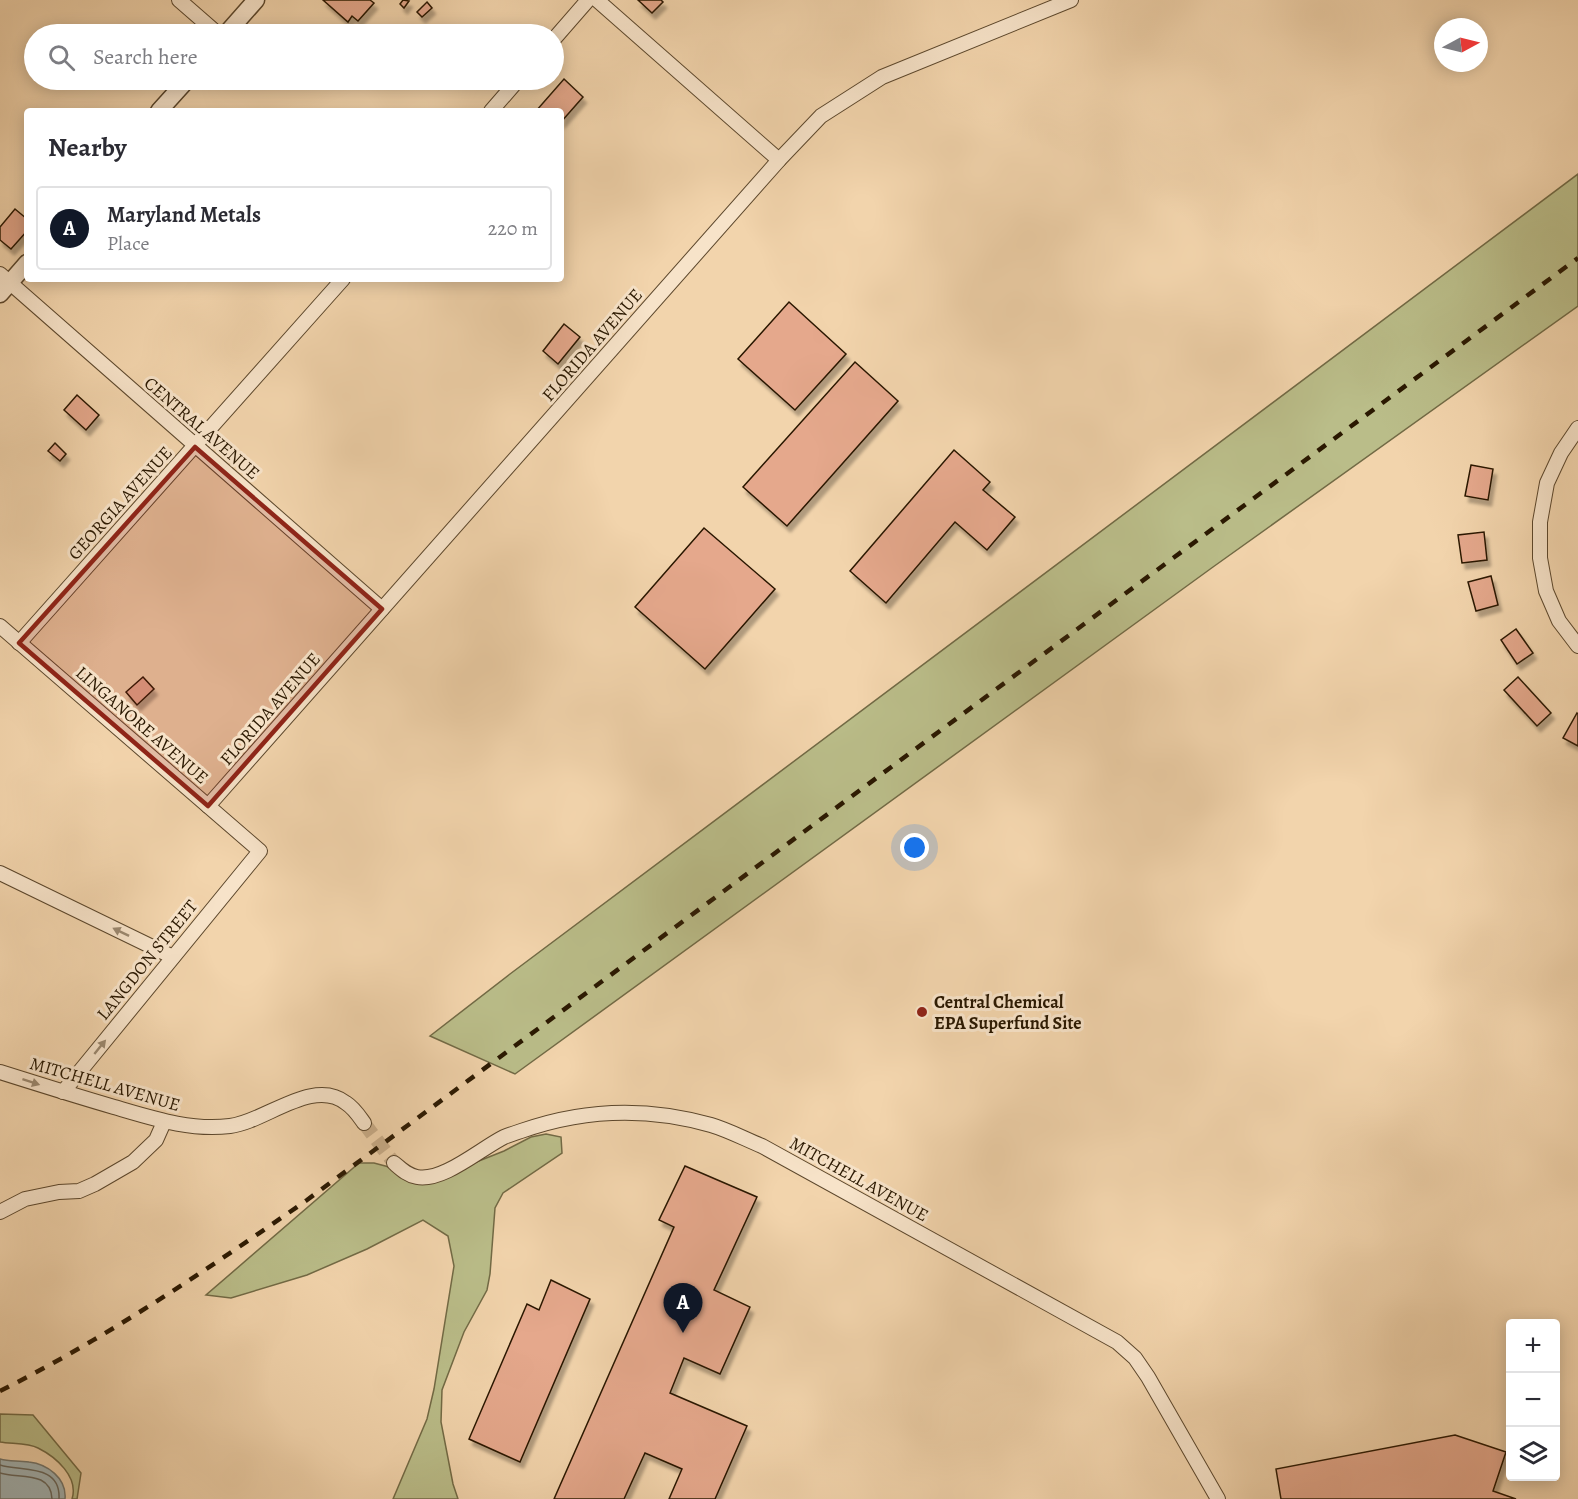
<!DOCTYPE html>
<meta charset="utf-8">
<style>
body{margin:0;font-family:Alegreya,serif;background:#f7f7f7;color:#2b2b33}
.controls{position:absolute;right:18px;bottom:18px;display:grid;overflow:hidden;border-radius:6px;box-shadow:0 3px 15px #0003}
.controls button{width:54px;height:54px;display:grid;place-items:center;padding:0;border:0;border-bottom:2px solid #e1e1e2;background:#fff;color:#2b2b33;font:30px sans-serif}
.compass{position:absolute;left:1434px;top:18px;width:54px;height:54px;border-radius:50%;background:#fff;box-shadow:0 3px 15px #0003;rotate:83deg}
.you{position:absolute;left:915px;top:848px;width:21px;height:21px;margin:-15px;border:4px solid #fff;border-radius:50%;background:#1a73e8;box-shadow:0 0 0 9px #1a73e833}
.badge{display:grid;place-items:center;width:39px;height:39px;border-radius:50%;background:#111827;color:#fff;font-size:20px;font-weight:700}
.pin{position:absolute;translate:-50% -50px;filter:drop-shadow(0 2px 3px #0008)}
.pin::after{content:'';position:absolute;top:32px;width:21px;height:18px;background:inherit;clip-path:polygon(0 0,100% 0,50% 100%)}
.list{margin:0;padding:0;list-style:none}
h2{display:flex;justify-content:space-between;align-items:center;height:78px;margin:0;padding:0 24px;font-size:26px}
h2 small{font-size:20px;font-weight:400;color:#7c7c81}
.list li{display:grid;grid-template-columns:39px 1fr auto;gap:18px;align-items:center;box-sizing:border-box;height:84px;margin:0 12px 12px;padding:0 12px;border:2px solid #e1e1e2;border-radius:6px}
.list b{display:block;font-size:22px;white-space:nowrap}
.list p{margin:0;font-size:20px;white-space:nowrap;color:#7c7c81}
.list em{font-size:20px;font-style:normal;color:#7c7c81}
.icon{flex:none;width:33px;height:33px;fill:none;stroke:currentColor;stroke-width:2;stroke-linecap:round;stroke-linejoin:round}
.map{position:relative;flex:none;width:1578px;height:1499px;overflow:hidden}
.search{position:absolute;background:#fff;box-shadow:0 3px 15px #0003;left:24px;top:24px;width:540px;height:66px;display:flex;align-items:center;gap:15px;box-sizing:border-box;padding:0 21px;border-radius:33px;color:#7c7c81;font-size:22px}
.panel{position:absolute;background:#fff;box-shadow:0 3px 15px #0003;left:24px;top:108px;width:540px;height:174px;border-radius:6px}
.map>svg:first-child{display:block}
.green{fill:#babd89;stroke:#726a45;stroke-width:1.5}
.water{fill:#a2b5b6;stroke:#72766e;stroke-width:1.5}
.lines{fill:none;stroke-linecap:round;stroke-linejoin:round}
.shore{stroke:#66665c;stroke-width:1.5}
.building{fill:#e5a88c;stroke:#2a1801;stroke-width:1.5;filter:url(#shadow)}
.minor-tunnel{stroke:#caae8a;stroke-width:14;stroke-dasharray:14 7;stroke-linecap:butt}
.minor-casing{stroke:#5c472c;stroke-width:16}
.tertiary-casing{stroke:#5c472c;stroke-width:19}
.minor{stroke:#f7e3c9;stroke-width:14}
.tertiary{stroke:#f7e3c9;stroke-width:16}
.rail{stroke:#2a1801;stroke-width:4.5;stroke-dasharray:10 10;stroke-linecap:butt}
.oneway{fill:#9b886f}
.marked{fill:#8f2418;fill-opacity:0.2;stroke:#8f2418;stroke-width:4.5;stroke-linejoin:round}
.poi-dot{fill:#8f2418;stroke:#f7e3c9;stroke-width:2}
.labels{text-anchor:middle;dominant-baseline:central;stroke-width:6;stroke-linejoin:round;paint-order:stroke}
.street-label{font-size:18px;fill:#2a1801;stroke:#f7e3c9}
.poi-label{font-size:18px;font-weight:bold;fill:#2a1801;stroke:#f7e3c9;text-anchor:start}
</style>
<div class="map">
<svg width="1578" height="1499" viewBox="0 0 1578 1499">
<defs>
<filter id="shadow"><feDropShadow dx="3.5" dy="6" stdDeviation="1.5" flood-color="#0004"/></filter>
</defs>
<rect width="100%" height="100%" fill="#f2d4ac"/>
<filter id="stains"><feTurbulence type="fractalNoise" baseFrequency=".00333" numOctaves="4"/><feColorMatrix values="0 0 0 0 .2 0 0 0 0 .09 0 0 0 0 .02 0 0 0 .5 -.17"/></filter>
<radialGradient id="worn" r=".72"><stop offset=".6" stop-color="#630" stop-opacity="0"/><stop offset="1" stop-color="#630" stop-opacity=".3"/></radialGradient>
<g class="green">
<path d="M1578,174v132l-365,261 -698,507 -85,-38 80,-62z"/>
<path d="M546,1134l15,3 1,16 -59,40 -8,15 -5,66 -3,16 -23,42 -22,58 -1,32 12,62 5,15h-65l34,-80 7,-30 20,-123 -6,-30 -25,-16 -56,29 -60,26 -76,23 -25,-3 153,-132h15l15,4 13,8 29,5 73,-29 27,-14z"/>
<path d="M0,1414l33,1 48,58 -4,26h-5c7,-22 -16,-42 -34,-51 -10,-5 -27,-4 -38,-6z"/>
</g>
<path class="water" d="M0,1459c10,3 18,1 29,3 18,2 38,16 36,37h-65z"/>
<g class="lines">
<g class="shore">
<path d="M0,1465c21,7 61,-2 59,34"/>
<path d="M0,1473c18,6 51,-3 52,26"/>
</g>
</g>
<g class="building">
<path d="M323,0h47l4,3 -16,18 -6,-5 -4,6z"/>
<path d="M403,0l6,1 -5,7 -4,-4z"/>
<path d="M638,0h23l2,2 -11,11z"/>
<path d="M427,2l5,6 -10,9 -5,-5z"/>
<path d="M564,79l19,18 -22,25v-11h-25z"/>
<path d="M15,209l12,10v12l-16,18 -11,-9v-13z"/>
<path d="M789,302l57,52 -51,56 -57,-51z"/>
<path d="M564,324l16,13 -22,27 -15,-13z"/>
<path d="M855,362l43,39 -111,125 -44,-39z"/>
<path d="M77,395l22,20 -13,15 -22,-20z"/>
<path d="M55,443l11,11 -6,7 -12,-10z"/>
<path d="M954,450l36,32 -7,8 32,27 -28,33 -32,-28 -69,81 -36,-32z"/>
<path d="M1471,465l22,4 -5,31 -23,-4z"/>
<path d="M704,528l71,61 -70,80 -70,-62z"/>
<path d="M1484,532l3,28 -25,3 -4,-28z"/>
<path d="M1491,576l7,29 -22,6 -8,-29z"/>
<path d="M1516,629l17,24 -16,11 -16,-24z"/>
<path d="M143,677l11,12 -17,16 -11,-13z"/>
<path d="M1518,677l33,36 -14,13 -33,-36z"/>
<path d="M1577,713l1,1v32l-15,-8z"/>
<path d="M685,1166l72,31 -43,93 36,17 -30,67 -36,-16 -14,35 77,33 -32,73h-46l13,-30 -37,-16 -21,46h-70l120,-272 -15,-7z"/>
<path d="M551,1280l39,19 -70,163 -51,-23 58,-135 12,6z"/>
<path d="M1455,1435l51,17 -13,39 23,8h-235l-5,-30z"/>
</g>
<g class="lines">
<path class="minor-tunnel" d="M364,1123l30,40"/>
<g class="minor-casing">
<g id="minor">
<path d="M179,0l39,34"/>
<path d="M597,0l182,160"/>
<path d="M554,39l34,-39"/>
<path d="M491,111l27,-31"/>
<path d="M0,274l382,335"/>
<path d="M1578,428l-17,25 -14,30 -7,39v36l6,33 13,30 19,25"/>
<path d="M0,626l260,225 -197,241"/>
<path d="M19,643l324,-364"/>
<path d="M208,806l571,-646 42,-44 61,-39 189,-77"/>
<path d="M0,873l173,84"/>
<path d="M0,1072c38,12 76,24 114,35 38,11 76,24 116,19 35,-4 83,-49 116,-23 8,5 13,13 18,20"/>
<path d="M394,1163c7,6 13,12 23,14 26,5 63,-28 87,-40 5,-2 11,-4 17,-6 62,-22 127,-24 190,-6 17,5 34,14 51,21l355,196 18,16 13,19 70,122"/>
<path d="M0,1212l25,-13 34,-7 20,-1 16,-7 38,-22 23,-22 8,-18"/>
</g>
</g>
<g class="tertiary-casing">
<g id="tertiary">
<path d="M226,34l30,-34"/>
<path d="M159,111l28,-31"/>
<path d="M0,294l27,-31"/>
</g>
</g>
<use href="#minor" class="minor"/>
<use href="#tertiary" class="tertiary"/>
<path class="rail" d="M0,1391c108,-54 208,-122 307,-191l1271,-942"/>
</g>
<defs><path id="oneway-solid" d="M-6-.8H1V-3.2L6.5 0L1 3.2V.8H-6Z" transform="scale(1.5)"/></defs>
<g class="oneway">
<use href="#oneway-solid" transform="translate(121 932) rotate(-154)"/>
<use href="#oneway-solid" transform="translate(100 1047) rotate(-51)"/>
<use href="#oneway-solid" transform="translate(31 1082) rotate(18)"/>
</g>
<path class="marked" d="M195,447l187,162 -174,197 -189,-163z"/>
<circle class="poi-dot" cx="922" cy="1012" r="6"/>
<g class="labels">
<g class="street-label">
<text transform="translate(592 345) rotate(-49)">FLORIDA AVENUE</text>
<text transform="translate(202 428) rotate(41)">CENTRAL AVENUE</text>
<text transform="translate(120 503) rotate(-48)">GEORGIA AVENUE</text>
<text transform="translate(270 709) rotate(-49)">FLORIDA AVENUE</text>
<text transform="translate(142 725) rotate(41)">LINGANORE AVENUE</text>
<text transform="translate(147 960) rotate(-51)">LANGDON STREET</text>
<text transform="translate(105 1084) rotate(16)">MITCHELL AVENUE</text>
<text transform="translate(859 1179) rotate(29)">MITCHELL AVENUE</text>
</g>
<g class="poi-label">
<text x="934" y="1002">Central Chemical<tspan x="934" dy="21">EPA Superfund Site</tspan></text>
</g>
</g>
<rect width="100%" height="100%" filter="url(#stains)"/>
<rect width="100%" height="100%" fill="url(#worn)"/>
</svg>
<div class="controls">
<button>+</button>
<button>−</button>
<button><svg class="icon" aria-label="layers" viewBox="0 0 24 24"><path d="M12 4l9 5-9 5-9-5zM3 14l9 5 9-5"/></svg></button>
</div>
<svg class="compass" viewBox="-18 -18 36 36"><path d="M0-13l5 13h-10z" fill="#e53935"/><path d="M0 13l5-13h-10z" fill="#7c7c81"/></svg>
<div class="you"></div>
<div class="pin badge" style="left:683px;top:1333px">A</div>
<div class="search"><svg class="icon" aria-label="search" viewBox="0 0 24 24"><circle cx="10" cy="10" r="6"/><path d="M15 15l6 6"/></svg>Search here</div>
<section class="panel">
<h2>Nearby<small></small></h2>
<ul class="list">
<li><span class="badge">A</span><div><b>Maryland Metals</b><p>Place</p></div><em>220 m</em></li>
</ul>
</section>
</div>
